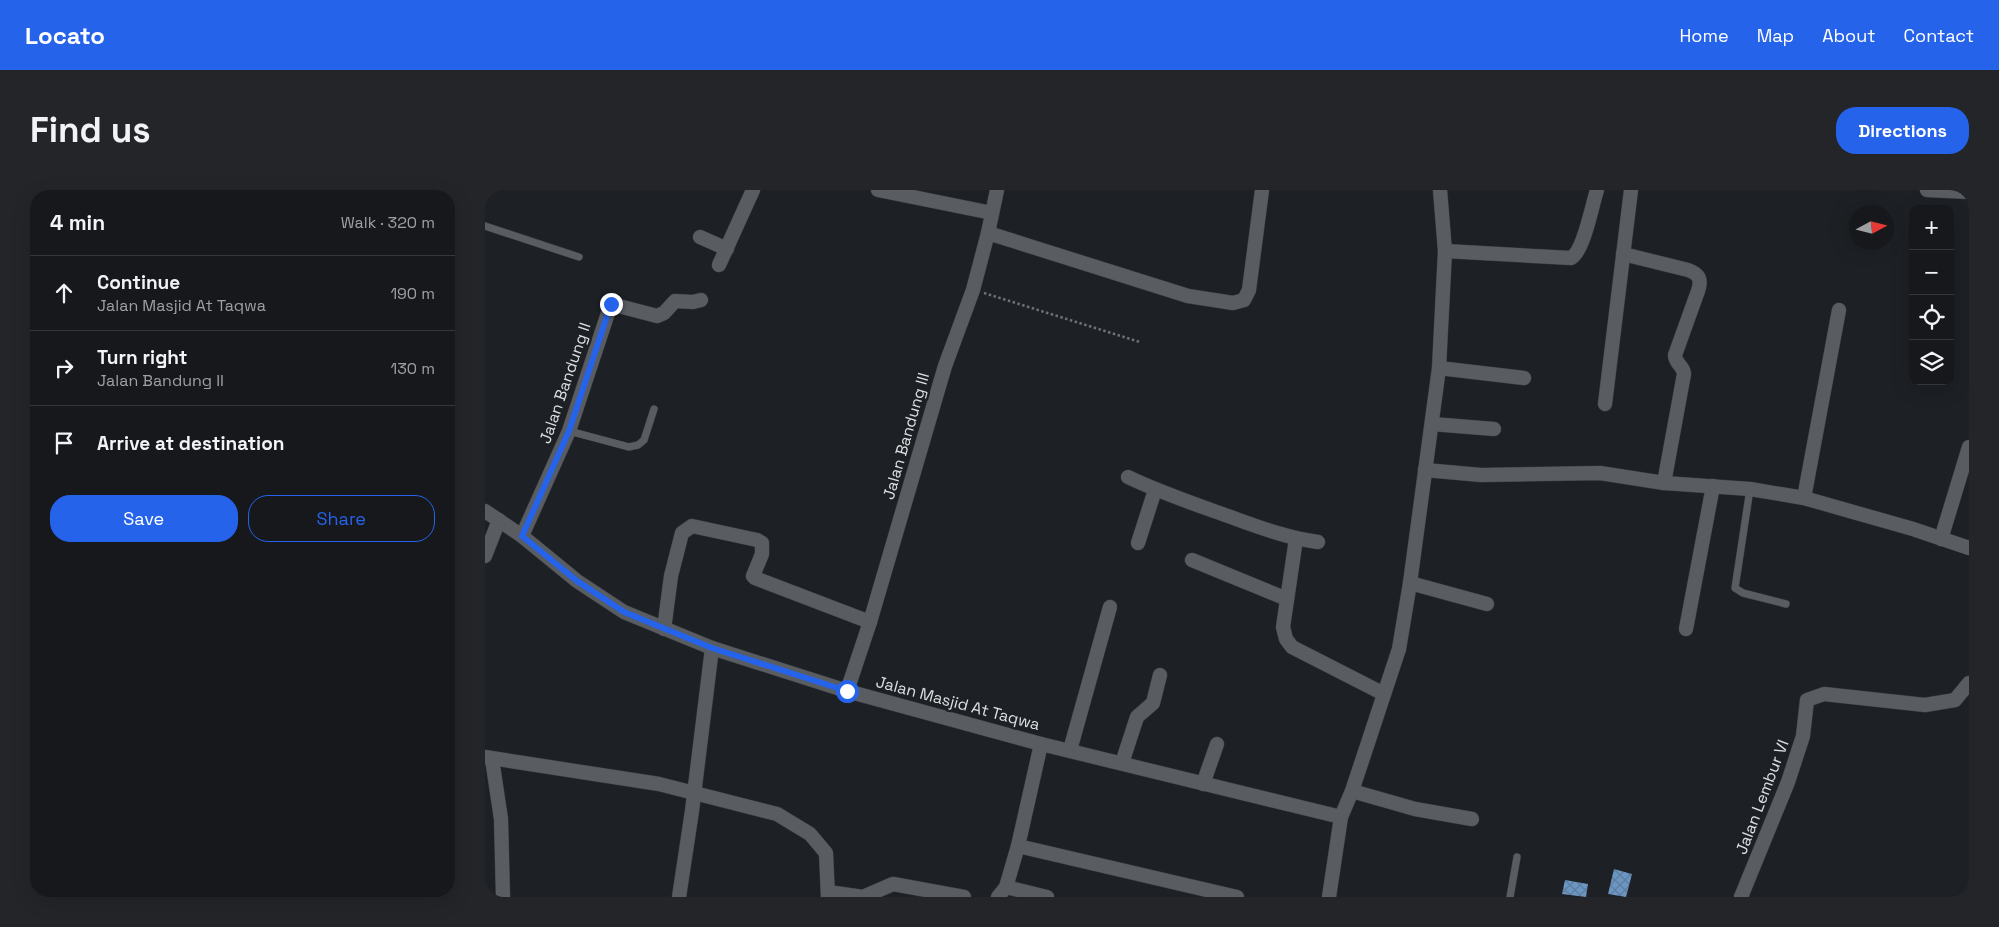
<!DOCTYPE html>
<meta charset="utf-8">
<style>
body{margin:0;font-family:"Space Grotesk",sans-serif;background:#232528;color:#f1f3f6}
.controls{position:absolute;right:15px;top:15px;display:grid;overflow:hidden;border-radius:10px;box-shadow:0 5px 20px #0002}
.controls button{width:45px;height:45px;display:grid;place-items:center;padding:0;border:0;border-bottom:1px solid #35373a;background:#16181b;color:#f1f3f6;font:25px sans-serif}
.compass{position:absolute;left:1364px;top:15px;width:45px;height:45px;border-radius:50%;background:#16181b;box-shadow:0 5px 20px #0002;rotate:83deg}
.stop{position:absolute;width:15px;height:15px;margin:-11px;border:4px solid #2563eb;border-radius:50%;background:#fff}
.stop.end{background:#2563eb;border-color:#fff;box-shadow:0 1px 5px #0008}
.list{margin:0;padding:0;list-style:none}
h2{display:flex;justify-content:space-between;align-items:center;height:65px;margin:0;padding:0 20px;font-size:21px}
h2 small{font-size:16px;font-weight:400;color:#9ea0a3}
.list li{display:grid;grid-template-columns:32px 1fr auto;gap:15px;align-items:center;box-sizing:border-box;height:75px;padding:0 20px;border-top:1px solid #35373a}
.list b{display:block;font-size:19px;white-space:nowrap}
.list p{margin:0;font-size:16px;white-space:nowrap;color:#9ea0a3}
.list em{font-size:16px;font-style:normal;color:#9ea0a3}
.actions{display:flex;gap:10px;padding:15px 20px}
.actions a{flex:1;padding:11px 0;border:1px solid #2563eb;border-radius:20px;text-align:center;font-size:18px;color:#2563eb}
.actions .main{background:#2563eb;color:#fff}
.icon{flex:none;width:28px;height:28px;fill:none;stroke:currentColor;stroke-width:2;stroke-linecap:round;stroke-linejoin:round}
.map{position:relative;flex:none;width:1484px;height:707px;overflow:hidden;border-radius:20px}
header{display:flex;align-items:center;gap:30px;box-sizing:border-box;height:70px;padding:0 25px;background:#2563eb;color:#fff}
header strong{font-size:24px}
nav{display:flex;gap:28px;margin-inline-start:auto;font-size:18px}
.intro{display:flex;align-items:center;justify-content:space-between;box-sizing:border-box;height:120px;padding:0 30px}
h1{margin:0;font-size:35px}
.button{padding:12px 22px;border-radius:20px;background:#2563eb;color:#fff;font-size:18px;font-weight:700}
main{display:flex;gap:30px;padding:0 30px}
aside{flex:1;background:#16181b;border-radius:20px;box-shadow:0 5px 20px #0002}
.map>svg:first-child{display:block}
.building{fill:url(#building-cross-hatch)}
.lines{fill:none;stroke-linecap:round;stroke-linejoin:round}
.lane-casing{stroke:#3a3d40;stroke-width:8}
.street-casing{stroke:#3a3d40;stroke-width:15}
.path{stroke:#6e7174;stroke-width:2.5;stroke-dasharray:2.5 2.5;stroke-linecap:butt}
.lane{stroke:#595d62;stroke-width:7}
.street{stroke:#595d62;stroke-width:14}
.route{stroke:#2563eb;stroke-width:6}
.labels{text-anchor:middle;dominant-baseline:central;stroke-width:5;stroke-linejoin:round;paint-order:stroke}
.street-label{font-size:16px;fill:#dde0e2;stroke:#1d2024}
</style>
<header>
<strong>Locato</strong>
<nav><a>Home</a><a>Map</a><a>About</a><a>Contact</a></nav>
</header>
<div class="intro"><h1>Find us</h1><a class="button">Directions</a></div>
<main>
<aside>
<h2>4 min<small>Walk · 320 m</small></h2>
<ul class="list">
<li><svg class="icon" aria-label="ahead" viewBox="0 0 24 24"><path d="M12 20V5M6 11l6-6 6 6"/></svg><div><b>Continue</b><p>Jalan Masjid At Taqwa</p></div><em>190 m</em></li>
<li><svg class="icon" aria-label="right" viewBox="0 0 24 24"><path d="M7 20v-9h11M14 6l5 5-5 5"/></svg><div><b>Turn right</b><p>Jalan Bandung II</p></div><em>130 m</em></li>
<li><svg class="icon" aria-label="arrive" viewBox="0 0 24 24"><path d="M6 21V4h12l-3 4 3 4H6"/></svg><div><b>Arrive at destination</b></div></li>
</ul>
<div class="actions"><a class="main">Save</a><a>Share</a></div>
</aside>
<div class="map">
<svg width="1484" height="707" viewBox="0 0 1484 707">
<defs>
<pattern id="building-cross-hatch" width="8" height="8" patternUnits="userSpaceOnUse" patternTransform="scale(1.25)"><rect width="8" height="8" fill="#6b96c3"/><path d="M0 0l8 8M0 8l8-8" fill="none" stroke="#5f7d9d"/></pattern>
</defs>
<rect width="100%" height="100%" fill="#1d2024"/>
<g class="building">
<path d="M1129,679l18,5 -6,23 -18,-3z"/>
<path d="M1080,690l23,4 -2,13 -24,-3z"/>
</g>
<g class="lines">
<g class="lane-casing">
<g id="lane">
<path d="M0,36l94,31"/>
<path d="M84,241l60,16 9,-2 6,-5 10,-31"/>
<path d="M1265,299l-15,99 8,5 43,11"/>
<path d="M1025,707l7,-40"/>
</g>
</g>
<g class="street-casing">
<g id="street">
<path d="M393,0l114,23"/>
<path d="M1442,0l42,2"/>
<path d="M503,43l200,63 45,7 11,-3 5,-10 13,-100"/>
<path d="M215,47l27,12"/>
<path d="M960,61l126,7c13,-7 21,-53 26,-68"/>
<path d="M1138,64l65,16c11,4 14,9 10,21l-23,64c0,9 9,11 9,19l-20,109"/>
<path d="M234,75l34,-75"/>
<path d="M954,178l85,10"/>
<path d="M1120,214l26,-214"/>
<path d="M947,234l62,5"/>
<path d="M940,280l56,5 119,-2 64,10 86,6 54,9 109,31 56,19"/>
<path d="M643,287c31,15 64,26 97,38 31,11 61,23 93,27"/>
<path d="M1319,308l35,-188"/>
<path d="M0,321l37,25 55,45 47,31 88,36 135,43 194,53 300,73"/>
<path d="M37,346l47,-105 42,-127 46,12 7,-3 11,-12 18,1 8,-2"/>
<path d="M811,349l-13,88 3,12 6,8 92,47"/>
<path d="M1456,349l28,-92"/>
<path d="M653,353l17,-53"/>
<path d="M0,366l14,-36"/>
<path d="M707,370l95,39"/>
<path d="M925,393l77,21"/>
<path d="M179,439l7,-53 11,-43 10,-7 65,14 5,3v11l-9,22 2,2 115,44"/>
<path d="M1201,439l27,-143"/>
<path d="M362,501l23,-69 75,-256 28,-76 15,-57 9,-43"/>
<path d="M585,560l40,-143"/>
<path d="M0,567l174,27 118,30 33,20 16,19 2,44"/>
<path d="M7,569l9,60 2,78"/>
<path d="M637,573l15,-46 16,-14 7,-28"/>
<path d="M718,594l14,-40"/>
<path d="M867,601l63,18 57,10"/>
<path d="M533,656l219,51"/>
<path d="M521,697l41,10"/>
<path d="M343,702l35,5 30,-13 71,13"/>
<path d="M194,707l13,-86 20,-163"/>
<path d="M513,707l8,-10 12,-41 23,-102"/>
<path d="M844,707l12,-80 11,-26 47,-142 11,-66 29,-215 6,-117 -5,-61"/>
<path d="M1256,707l47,-115 15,-46 4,-36 17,-6 101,11 30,-5 14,-17"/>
</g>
</g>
<path class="path" d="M499,103l156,49"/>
<use href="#lane" class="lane"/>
<use href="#street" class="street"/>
</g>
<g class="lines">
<path class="route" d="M126,114l-42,127 -47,105 55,45 47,31 88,36 135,43"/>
</g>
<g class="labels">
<g class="street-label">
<text transform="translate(80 193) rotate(-71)">Jalan Bandung II</text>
<text transform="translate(421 246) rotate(-74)">Jalan Bandung III</text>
<text transform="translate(473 513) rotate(15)">Jalan Masjid At Taqwa</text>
<text transform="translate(1277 607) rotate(-69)">Jalan Lembur VI</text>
</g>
</g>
</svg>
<div class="controls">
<button>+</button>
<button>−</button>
<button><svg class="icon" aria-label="locate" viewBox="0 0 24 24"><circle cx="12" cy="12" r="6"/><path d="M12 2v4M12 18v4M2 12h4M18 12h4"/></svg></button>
<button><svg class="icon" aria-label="layers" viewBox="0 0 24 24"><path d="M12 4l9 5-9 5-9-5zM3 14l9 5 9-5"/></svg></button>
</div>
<svg class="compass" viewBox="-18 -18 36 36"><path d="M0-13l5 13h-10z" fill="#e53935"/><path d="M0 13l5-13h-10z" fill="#9ea0a3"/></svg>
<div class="stop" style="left:362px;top:501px"></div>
<div class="stop end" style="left:126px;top:114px"></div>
</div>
</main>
